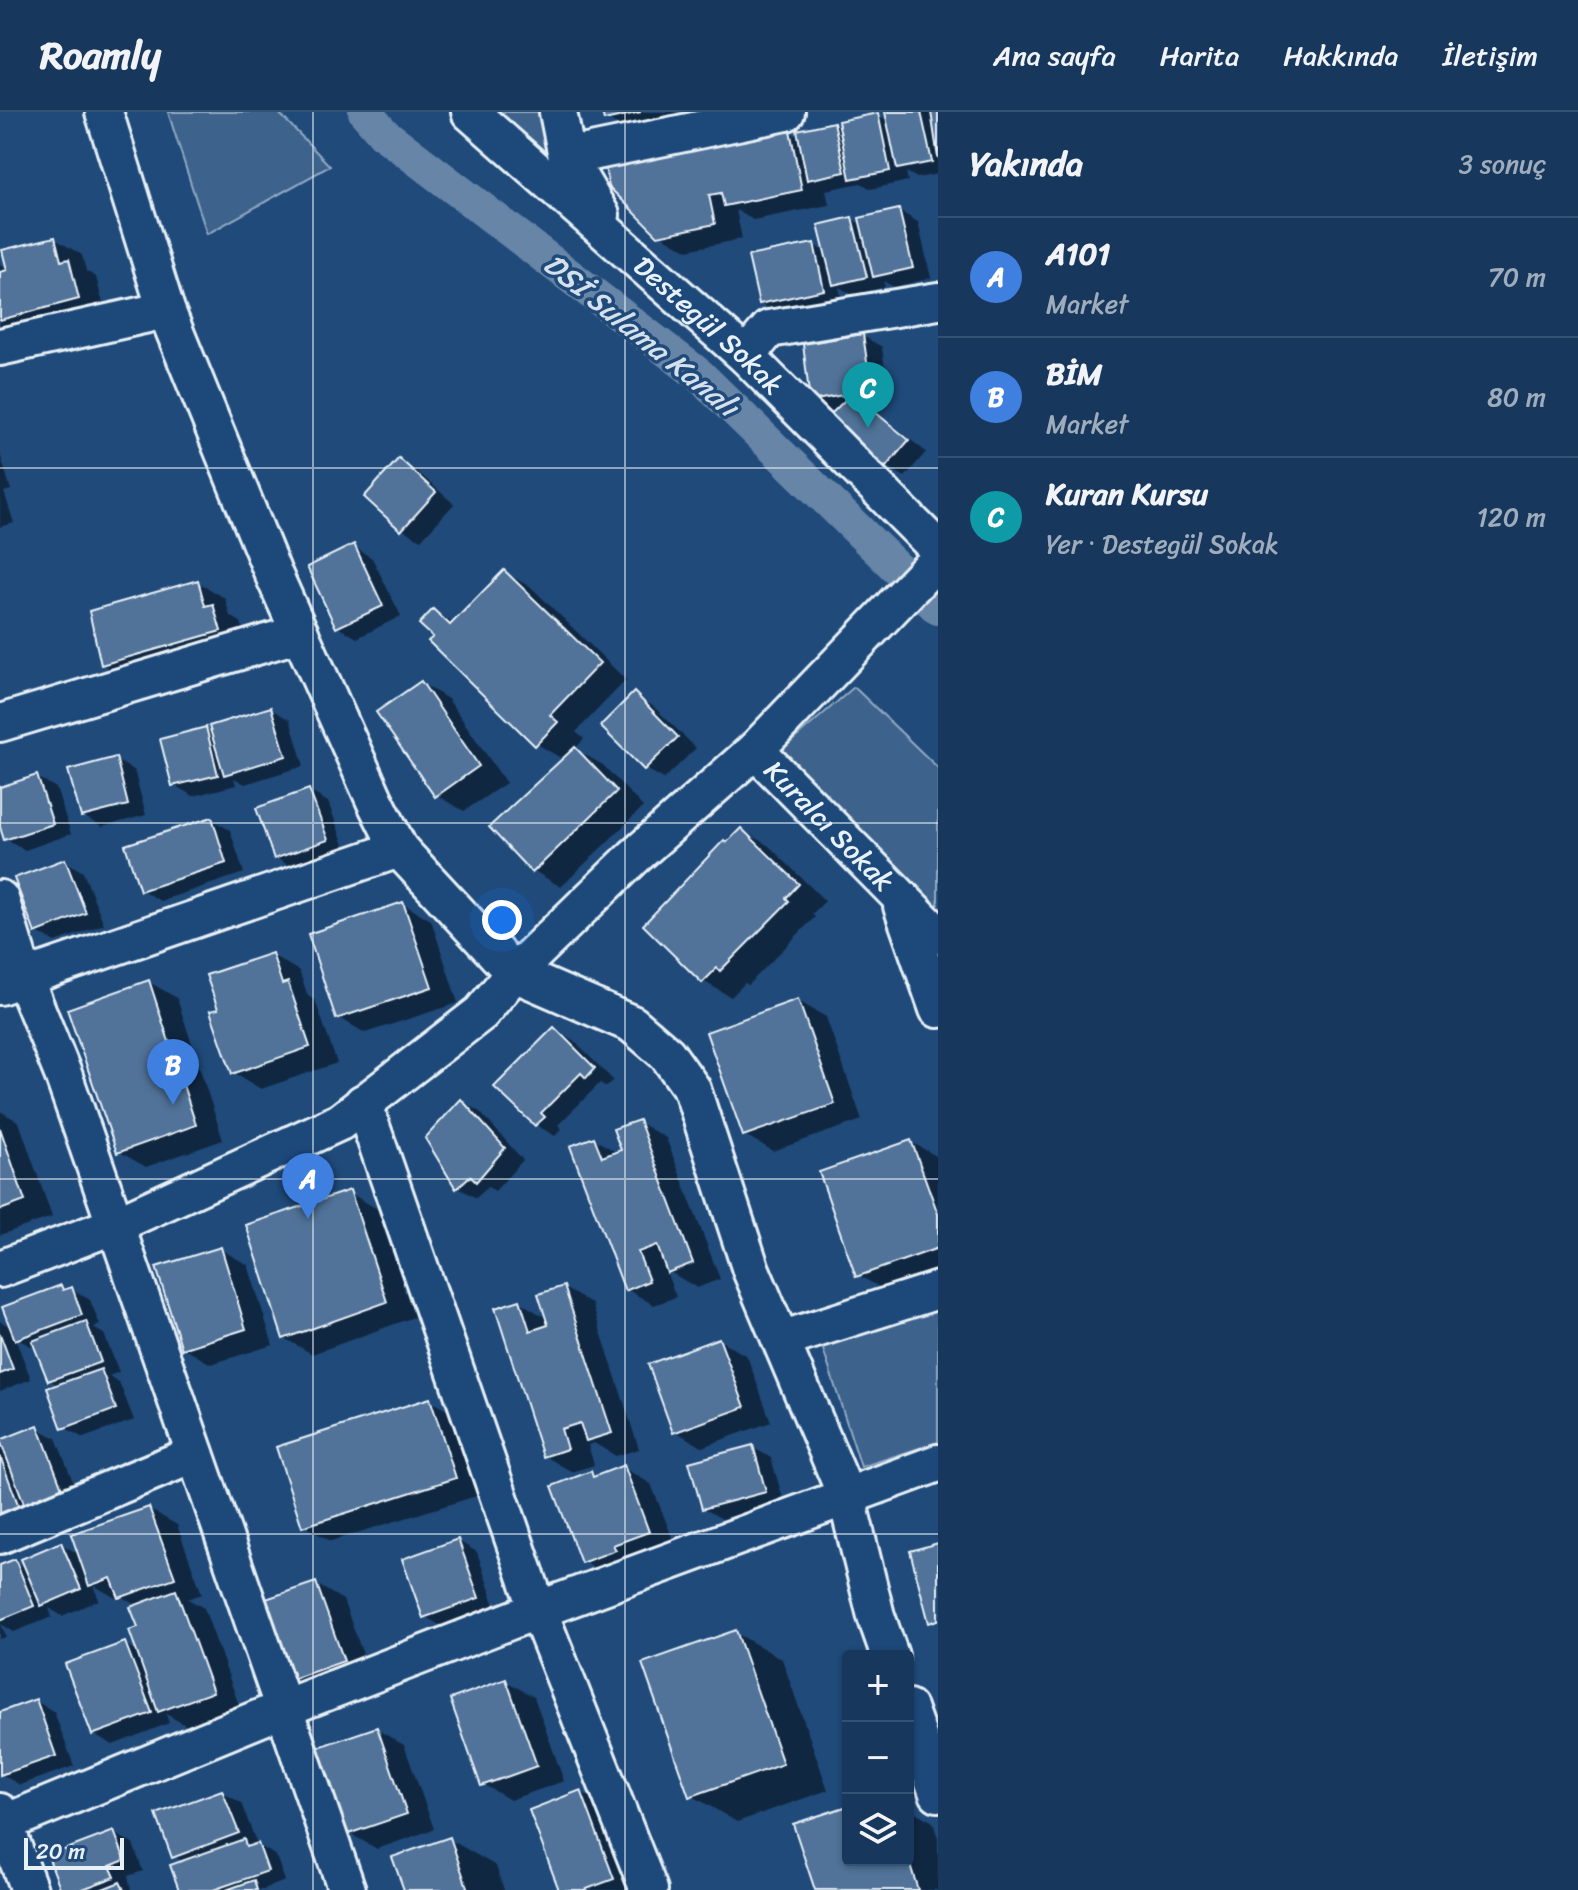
<!DOCTYPE html>
<html lang="tr">
<meta charset="utf-8">
<style>
body{margin:0;font-family:Sriracha,sans-serif;background:#203f62;color:#f1f3f6}
.controls{position:absolute;right:24px;bottom:24px;display:grid;overflow:hidden;border-radius:8px;box-shadow:0 2px 6px #0004}
.controls button{width:72px;height:72px;display:grid;place-items:center;padding:0;border:0;border-bottom:2px solid #365272;background:#17385c;color:#f1f3f6;font:40px sans-serif}
.scale{position:absolute;left:24px;bottom:20px;width:100px;box-sizing:border-box;padding-left:8px;border:4px solid #e8f1f8;border-top:0;font-size:22px;line-height:28px;white-space:nowrap;color:#e8f1f8;-webkit-text-stroke:6px #1f4a7a;paint-order:stroke}
.you{position:absolute;left:502px;top:808px;width:28px;height:28px;margin:-20px;border:6px solid #fff;border-radius:50%;background:#1a73e8;box-shadow:0 0 0 12px #1a73e833}
.badge{display:grid;place-items:center;width:52px;height:52px;border-radius:50%;background:#ff9aa2;color:#fff;font-size:26px;font-weight:700}
.pin{position:absolute;translate:-50% -66px;filter:drop-shadow(0 2px 4px #0008)}
.pin::after{content:'';position:absolute;top:42px;width:28px;height:24px;background:inherit;clip-path:polygon(0 0,100% 0,50% 100%)}
.list{margin:0;padding:0;list-style:none}
h2{display:flex;justify-content:space-between;align-items:center;height:104px;margin:0;padding:0 32px;font-size:34px}
h2 small{font-size:26px;font-weight:400;color:#9eacbb}
.list li{display:grid;grid-template-columns:52px 1fr auto;gap:24px;align-items:center;box-sizing:border-box;height:120px;padding:0 32px;border-top:2px solid #365272}
.list b{display:block;font-size:30px;white-space:nowrap}
.list p{margin:0;font-size:26px;white-space:nowrap;color:#9eacbb}
.list em{font-size:26px;font-style:normal;color:#9eacbb}
.icon{flex:none;width:44px;height:44px;fill:none;stroke:currentColor;stroke-width:2;stroke-linecap:round;stroke-linejoin:round}
.map{position:relative;flex:none;width:938px;height:1778px;overflow:hidden}
header{display:flex;align-items:center;gap:48px;box-sizing:border-box;height:112px;padding:0 40px;background:#17385c;border-bottom:2px solid #365272}
header strong{font-size:38px}
nav{display:flex;gap:44px;margin-inline-start:auto;font-size:28px}
main{display:flex}
aside{flex:1;background:#17385c}
.map>svg:first-child{display:block}
.green{fill:#3c628c;stroke:#92aac2;stroke-width:2}
.shadow{fill:#0007}
.lines{fill:none;stroke-linecap:round;stroke-linejoin:round}
.canal{stroke:#6685a7;stroke-width:34}
.building{fill:#517399;stroke:#e8f1f8;stroke-width:2}
.minor-casing{stroke:#e8f1f8;stroke-width:42}
.minor{stroke:#1f4a7a;stroke-width:36}
.grid{fill:none;stroke:#e8f1f8;stroke-width:2;stroke-opacity:0.55}
.labels{text-anchor:middle;dominant-baseline:central;stroke-width:7;stroke-linejoin:round;paint-order:stroke}
.street-label{font-size:28px;fill:#e8f1f8;stroke:#1f4a7a}
.water-label{font-size:30px;font-style:italic;fill:#d4e1ec;stroke:#1f4a7a}
</style>
<header>
<strong>Roamly</strong>
<nav><a>Ana sayfa</a><a>Harita</a><a>Hakkında</a><a>İletişim</a></nav>
</header>
<main>
<div class="map">
<svg width="938" height="1778" viewBox="0 0 938 1778">
<rect width="100%" height="100%" fill="#1f4a7a"/>
<filter id="ink" filterUnits="userSpaceOnUse"><feTurbulence type="fractalNoise" baseFrequency=".0125" numOctaves="2"/><feDisplacementMap in="SourceGraphic" scale="16" xChannelSelector="R" yChannelSelector="G"/><feConvolveMatrix kernelMatrix="1 2 1 2 8 2 1 2 1" color-interpolation-filters="sRGB"/></filter>
<g filter="url(#ink)">
<g class="green">
<path d="M168,0h110l52,54 -123,68z"/>
<path d="M487,0h55l9,42 -18,2z"/>
<path d="M854,575l84,81v158l-163,-170z"/>
<path d="M938,1189v141l-77,25 -39,-121z"/>
</g>
<g class="shadow">
<path d="M604,0h72l2,6 -53,11 -19,-10z"/>
<path d="M887,0h51v62l-21,4 -11,-6 2,9 -37,8 -10,-6 -35,7 3,15 -76,15 -17,-10 6,29 -55,11 -28,-16 131,-102 11,7 33,-15 8,5 36,-14 11,6z"/>
<path d="M899,99l19,11 13,56 -37,9 -11,-6 2,6 -32,8 -14,-8 3,14 -63,13 -19,-11 53,-58 13,7 26,-33 11,7z"/>
<path d="M55,127l27,16 4,16 10,6 10,38 -106,27v-78l9,6z"/>
<path d="M863,224l19,11 7,53 -23,4 60,48 -21,25 -19,-11 -47,-57 -8,2 -19,-11z"/>
<path d="M0,342l11,36 -7,2 10,31 -14,4z"/>
<path d="M399,349l19,11 36,32 -33,36 -19,-11z"/>
<path d="M354,435l18,11 29,58 -44,22 -19,-11z"/>
<path d="M504,460l28,16 94,92 -50,52 8,7 -9,10 28,16 40,42 -82,80 -27,-16 30,-111 -27,-16 -101,-107 -3,-26 21,12z"/>
<path d="M197,470l28,16 5,18 11,6 7,25 -118,33 -28,-16z"/>
<path d="M421,571l27,16 58,84 -42,28 -28,-16z"/>
<path d="M634,583l19,11 43,42 -32,31 -18,-10 -43,-43z"/>
<path d="M271,597l19,11 14,46 -59,18 -11,-6 2,7 -43,11 -19,-11 32,-56 8,5z"/>
<path d="M115,648l19,10 12,45 -44,12 -19,-11z"/>
<path d="M37,665l19,11 15,46 -46,16 -19,-11 -6,-18v-32z"/>
<path d="M309,679l19,11 18,48 -51,19 -19,-11z"/>
<path d="M211,707l19,11 14,43 -84,28 -18,-11z"/>
<path d="M742,718l27,16 56,55 -13,13 3,3 -67,68 -3,-2 -14,14 -28,-16 24,-136z"/>
<path d="M65,749l18,11 21,52 -48,18 -19,-10z"/>
<path d="M403,792l28,16 27,83 -93,30 -27,-16z"/>
<path d="M272,843l27,16 9,25 7,4 22,63 -76,26 -27,-16 -13,-63z"/>
<path d="M149,870l28,16 46,142 -77,27 -28,-16z"/>
<path d="M798,889l28,16 36,103 -89,31 -28,-16z"/>
<path d="M554,917l19,11 40,40 -7,7 -6,-4 -42,42 4,4 -7,7 -19,-11z"/>
<path d="M461,989l19,11 43,48 -28,31 -7,-4 -12,11 -19,-11z"/>
<path d="M0,999l19,11 33,95 -52,18z"/>
<path d="M638,1010l28,16 54,141 -23,9 -32,-19 11,28 -22,8 -28,-16 -32,-150 24,14 5,-2z"/>
<path d="M911,1030l27,15v116l-52,18 -28,-16z"/>
<path d="M350,1081l27,16 37,108 -102,37 -28,-16z"/>
<path d="M220,1137l28,16 25,80 -62,19 -28,-16z"/>
<path d="M61,1175l5,4 5,-2 19,11 10,25 -7,3 11,6 15,38 -10,4 10,6 15,38 -51,18 -19,-11 -4,-41 -11,-6 -12,-31 -22,-11 16,41 -31,12v-70l12,7z"/>
<path d="M564,1176l28,16 47,145 -23,7 -22,-13 -6,2 6,20 -22,7 -27,-16 -25,-154 28,17z"/>
<path d="M719,1228l28,16 24,66 -69,25 -27,-16z"/>
<path d="M430,1289l28,15 25,78 -152,47 -27,-15z"/>
<path d="M37,1316l19,10 25,64 -81,37v-95l4,3z"/>
<path d="M752,1335l19,11 13,44 -62,17 -19,-11z"/>
<path d="M624,1356l27,16 25,63 -65,30 -28,-16 8,-88 7,4z"/>
<path d="M149,1397l28,16 25,69 -14,5 16,9 36,100 -53,18 -21,-12 3,9 -56,22 -19,-11 31,-90 14,8 1,-24 -3,-22 -13,-8 -5,2 -26,-15 6,15 -37,16 -13,-8 3,9 -38,15 -13,-8 5,13 -6,2v-72l15,-6 12,7 34,-24 19,11z"/>
<path d="M458,1429l19,11 19,57 -53,18 -19,-11z"/>
<path d="M316,1472l27,16 28,76 -58,20 -27,-16z"/>
<path d="M736,1521l46,26 46,131 -91,32 -46,-27z"/>
<path d="M506,1569l28,16 30,84 -54,19 -27,-16z"/>
<path d="M36,1589l18,11 20,54 -54,19 -19,-11 -1,-4v-56z"/>
<path d="M376,1617l28,16 30,84 -57,20 -28,-16z"/>
<path d="M222,1680l19,11 16,41 19,12 9,25 -21,8 2,1h-84l2,-28 -10,-6z"/>
<path d="M581,1680l46,27 27,71h-93z"/>
<path d="M848,1696v52h60v-52l25,14 5,16v52h-121z"/>
<path d="M114,1721l19,11 10,27 -15,5 3,14h-67z"/>
<path d="M449,1727l47,27 8,24h-98z"/>
</g>
<g class="lines">
<path class="canal" d="M365,0l19,22 314,240 240,234"/>
</g>
<g class="building">
<path d="M602,0h39l-37,8z"/>
<path d="M885,0h36l11,50 -35,7z"/>
<path d="M931,0h7v46z"/>
<path d="M878,1l12,58 -40,8 -12,-58z"/>
<path d="M834,10l11,50 -38,8 -10,-50z"/>
<path d="M790,18l12,60 -78,16 -3,-13 -12,2 6,29 -57,12 -49,-49 -4,-20z"/>
<path d="M899,97l14,59 -40,9 -14,-59z"/>
<path d="M852,105l15,60 -34,8 -15,-60z"/>
<path d="M55,125l6,24 8,-2 10,40 -79,21v-48l7,-2 -5,-20z"/>
<path d="M814,131l10,47 -65,14 -11,-48z"/>
<path d="M863,222l8,56 -61,11 -7,-57z"/>
<path d="M852,281l57,47 -24,28 -57,-51z"/>
<path d="M399,346l37,34 -35,39 -37,-34z"/>
<path d="M354,432l29,62 -47,22 -29,-61z"/>
<path d="M504,458l96,93 -50,52 8,7 -23,24 -107,-105 5,-4 -14,-13 14,-15 17,16z"/>
<path d="M198,468l7,26 8,-2 8,27 -120,34 -12,-54z"/>
<path d="M421,569l58,85 -44,31 -59,-85z"/>
<path d="M634,580l44,45 -34,33 -44,-44z"/>
<path d="M271,595l15,49 -62,19 -15,-49z"/>
<path d="M206,615l12,48 -46,11 -12,-47z"/>
<path d="M575,635l42,44 -85,82 -43,-46z"/>
<path d="M116,645l12,48 -47,12 -13,-47z"/>
<path d="M37,663l16,49 -49,16 -4,-13v-40z"/>
<path d="M309,677l19,51 -54,19 -18,-51z"/>
<path d="M212,705l14,46 -86,28 -15,-46z"/>
<path d="M741,716l58,56 -13,14 3,3 -69,70 -3,-3 -15,15 -59,-58 81,-85 2,3z"/>
<path d="M65,747l21,54 -51,20 -21,-55z"/>
<path d="M403,790l29,85 -96,32 -28,-85z"/>
<path d="M272,841l10,31 6,-2 22,65 -78,27 -22,-63 8,-2 -12,-34z"/>
<path d="M149,868l47,145 -79,28 -50,-144z"/>
<path d="M798,887l37,105 -92,32 -37,-104z"/>
<path d="M554,915l41,41 -9,10 -5,-5 -40,40 4,4 -10,9 -41,-39z"/>
<path d="M461,987l44,49 -29,34 -6,-6 -14,13 -31,-51z"/>
<path d="M639,1008l54,143 -26,10 -10,-28 -19,7 11,29 -24,10 -55,-145 24,-9 8,20 19,-7 -8,-21z"/>
<path d="M0,1016l25,73 -25,9z"/>
<path d="M911,1028l27,74v34l-82,29 -37,-105z"/>
<path d="M350,1078l37,112 -104,37 -37,-114z"/>
<path d="M221,1135l25,82 -64,20 -26,-82z"/>
<path d="M61,1173l2,5 9,-3 10,28 -67,25 -13,-33z"/>
<path d="M564,1174l48,147 -26,8 -6,-18 -19,6 6,20 -24,8 -48,-149 25,-8 10,31 18,-6 -10,-31z"/>
<path d="M86,1209l15,41 -53,19 -16,-40z"/>
<path d="M0,1222l13,35 -13,5z"/>
<path d="M719,1226l26,69 -72,26 -25,-69z"/>
<path d="M101,1257l15,40 -54,20 -15,-41z"/>
<path d="M430,1286l26,80 -154,49 -26,-80z"/>
<path d="M38,1313l25,66 -38,15 -25,-66z"/>
<path d="M753,1333l13,47 -64,17 -13,-47z"/>
<path d="M0,1344l19,51 -19,7z"/>
<path d="M624,1353l25,67 -36,13 3,5 -35,13 -29,-77 39,-15 2,6z"/>
<path d="M149,1395l26,71 -56,20 -8,-20 -22,8 -18,-52z"/>
<path d="M458,1427l21,59 -56,20 -21,-59z"/>
<path d="M61,1430l20,47 -40,17 -20,-47z"/>
<path d="M938,1431v77l-9,3 -19,-72z"/>
<path d="M15,1447l19,47 -34,14v-55z"/>
<path d="M316,1470l28,79 -60,21 -33,-78z"/>
<path d="M176,1478l37,102 -55,20 -29,-82 9,-3 -8,-20z"/>
<path d="M736,1518l47,134 -94,33 -47,-134z"/>
<path d="M125,1530l27,71 -60,22 -27,-71z"/>
<path d="M506,1567l31,87 -56,20 -31,-87z"/>
<path d="M36,1587l20,57 -56,19v-63z"/>
<path d="M377,1615l30,87 -59,20 -30,-87z"/>
<path d="M222,1678l17,43 -67,25 -16,-44z"/>
<path d="M581,1678l33,89 -30,11h-25l-30,-80z"/>
<path d="M848,1694v54h60v-2l10,32h-103l-22,-66z"/>
<path d="M114,1719l11,29 -15,6 5,11 -35,13h-19l-13,-34z"/>
<path d="M450,1725l18,53h-64l-12,-33z"/>
<path d="M244,1727l2,8 12,-4 10,28 -55,19h-34l-9,-25z"/>
<path d="M254,1768l3,10h-31z"/>
<path d="M120,1770l4,8h-24z"/>
</g>
<g class="lines">
<g class="minor-casing">
<g id="minor">
<path d="M104,0l62,198 106,261 103,230 24,48 115,124 118,51 35,30 25,35 59,181 95,225 30,121 14,40"/>
<path id="s1" d="M470,0l276,244 192,193"/>
<path d="M558,0l9,45"/>
<path d="M601,103l-34,-58 219,-45"/>
<path d="M0,235l166,-37"/>
<path d="M746,244l23,-27 169,-28"/>
<path d="M0,611l300,-90"/>
<path id="s2" d="M755,638l183,185"/>
<path d="M0,787l24,79 39,96 284,816"/>
<path d="M902,794l36,103"/>
<path d="M0,874l399,-137"/>
<path d="M363,991l175,507 400,-147"/>
<path d="M0,1157l115,-44 225,-103 141,-109 33,-40 120,-116 121,-107 172,-179 11,-8"/>
<path d="M781,1228l157,-50"/>
<path d="M0,1423l195,-81"/>
<path d="M908,1596l30,85"/>
<path d="M0,1700l29,78"/>
<path d="M0,1713l282,-116 256,-99 111,280"/>
</g>
</g>
<use href="#minor" class="minor"/>
</g>
</g>
<path class="grid" d="M313,0v1778M625,0v1778M0,356h938M0,711h938M0,1067h938M0,1422h938"/>
<g class="labels">
<g class="street-label">
<text stroke="none"><textPath href="#s1" startOffset="320">Destegül Sokak</textPath></text>
<text stroke="none"><textPath href="#s2" startOffset="106">Kuralcı Sokak</textPath></text>
</g>
<g class="water-label">
<text transform="translate(641 223) rotate(39)">DSİ Sulama Kanalı</text>
</g>
</g>
</svg>
<div class="controls">
<button>+</button>
<button>−</button>
<button><svg class="icon" aria-label="layers" viewBox="0 0 24 24"><path d="M12 4l9 5-9 5-9-5zM3 14l9 5 9-5"/></svg></button>
</div>
<div class="scale">20 m</div>
<div class="you"></div>
<div class="pin badge" style="left:308px;top:1107px;background:#3f7fe0">A</div>
<div class="pin badge" style="left:173px;top:993px;background:#3f7fe0">B</div>
<div class="pin badge" style="left:868px;top:316px;background:#0f9aa8">C</div>
</div>
<aside>
<h2>Yakında<small>3 sonuç</small></h2>
<ul class="list">
<li><span class="badge" style="background:#3f7fe0">A</span><div><b>A101</b><p>Market</p></div><em>70 m</em></li>
<li><span class="badge" style="background:#3f7fe0">B</span><div><b>BİM</b><p>Market</p></div><em>80 m</em></li>
<li><span class="badge" style="background:#0f9aa8">C</span><div><b>Kuran Kursu</b><p>Yer · Destegül Sokak</p></div><em>120 m</em></li>
</ul>
</aside>
</main>
